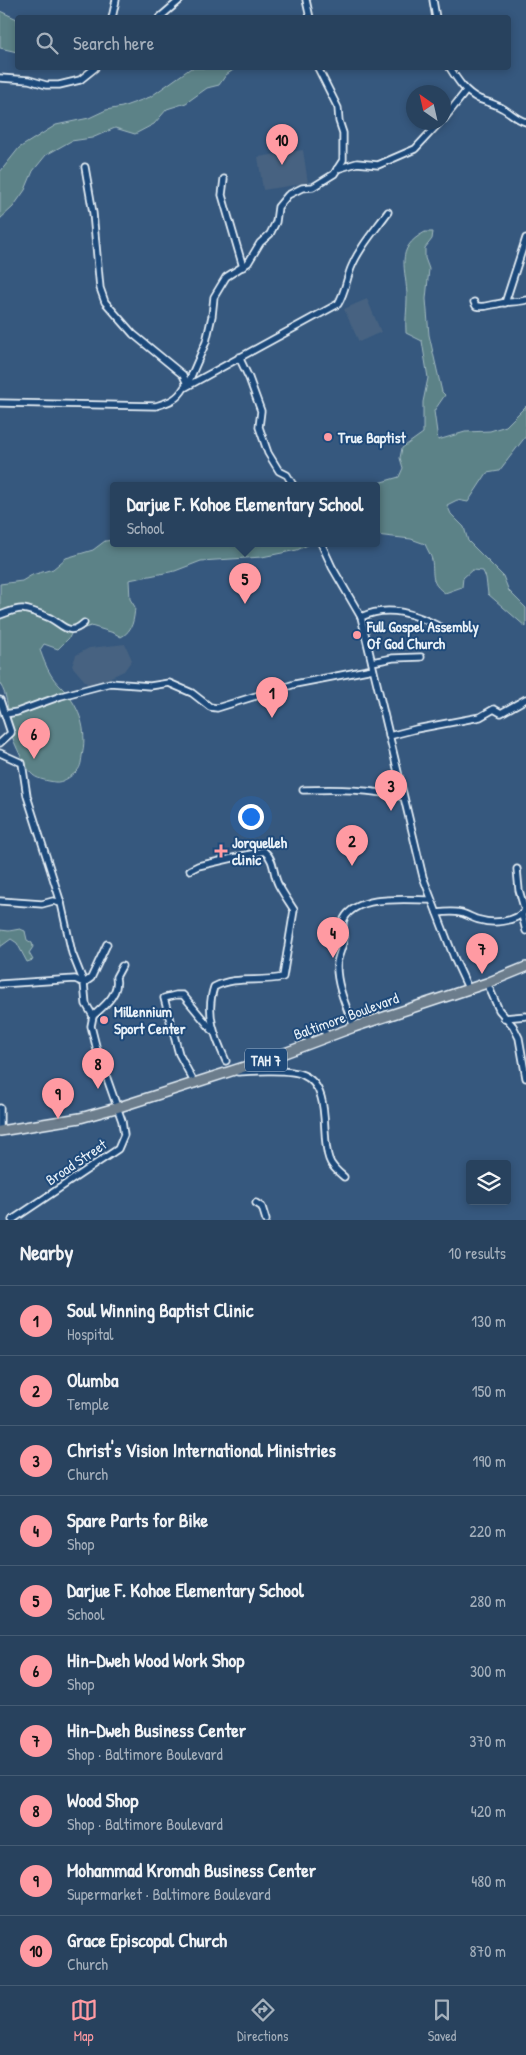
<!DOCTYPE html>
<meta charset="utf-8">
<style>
body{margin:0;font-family:"Patrick Hand",sans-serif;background:#344d67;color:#f1f3f6}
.controls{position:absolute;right:15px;bottom:15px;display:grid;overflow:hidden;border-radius:5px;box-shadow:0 2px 8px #0003}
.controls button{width:45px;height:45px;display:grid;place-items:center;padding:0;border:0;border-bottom:1px solid #445b73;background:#28425e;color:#f1f3f6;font:25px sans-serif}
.compass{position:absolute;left:406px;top:85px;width:45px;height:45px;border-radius:50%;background:#28425e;box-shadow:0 2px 8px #0003;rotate:326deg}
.you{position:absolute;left:250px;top:816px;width:18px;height:18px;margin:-12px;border:4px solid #fff;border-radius:50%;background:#1a73e8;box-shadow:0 0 0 8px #1a73e833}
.badge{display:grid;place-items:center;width:32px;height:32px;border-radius:50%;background:#ff9aa2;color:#111;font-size:16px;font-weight:700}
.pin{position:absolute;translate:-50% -41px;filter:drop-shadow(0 1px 2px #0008)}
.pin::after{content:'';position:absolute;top:26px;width:18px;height:15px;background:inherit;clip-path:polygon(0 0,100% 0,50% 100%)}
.popup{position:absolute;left:110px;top:482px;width:270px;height:65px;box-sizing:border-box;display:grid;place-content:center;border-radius:5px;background:#28425e;filter:drop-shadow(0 1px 4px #0005);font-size:16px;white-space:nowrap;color:#a5b0bc}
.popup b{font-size:19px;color:#f1f3f6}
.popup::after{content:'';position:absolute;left:50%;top:100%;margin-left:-10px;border:10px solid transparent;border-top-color:#28425e}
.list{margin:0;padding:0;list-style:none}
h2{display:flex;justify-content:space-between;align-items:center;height:65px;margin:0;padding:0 20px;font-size:21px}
h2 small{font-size:16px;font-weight:400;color:#a5b0bc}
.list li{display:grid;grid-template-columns:32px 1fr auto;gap:15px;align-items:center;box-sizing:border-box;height:70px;padding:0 20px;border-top:1px solid #445b73}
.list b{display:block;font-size:19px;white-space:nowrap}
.list p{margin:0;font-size:16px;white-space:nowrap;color:#a5b0bc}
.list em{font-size:16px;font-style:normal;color:#a5b0bc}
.icon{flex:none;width:28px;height:28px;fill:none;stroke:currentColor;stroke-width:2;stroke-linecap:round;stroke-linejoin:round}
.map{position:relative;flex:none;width:526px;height:1220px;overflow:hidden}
.search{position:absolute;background:#28425e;box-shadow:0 2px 8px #0003;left:15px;right:15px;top:15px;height:55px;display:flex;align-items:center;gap:12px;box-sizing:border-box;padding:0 18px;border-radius:5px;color:#a5b0bc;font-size:19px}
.sheet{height:765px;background:#28425e}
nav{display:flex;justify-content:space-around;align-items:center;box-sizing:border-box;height:70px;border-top:1px solid #445b73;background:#28425e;font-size:14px;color:#a5b0bc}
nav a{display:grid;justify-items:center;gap:2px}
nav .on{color:#ff9aa2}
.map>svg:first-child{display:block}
.built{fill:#466281}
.green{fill:#5c8287;stroke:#a2bac0}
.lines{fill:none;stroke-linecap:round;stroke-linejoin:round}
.minor-casing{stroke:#e8f1f8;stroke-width:9}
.trunk-casing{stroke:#e8f1f8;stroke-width:12}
.minor{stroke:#1f4a7a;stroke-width:5.5}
.trunk{stroke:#6c7d8c;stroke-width:9}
.poi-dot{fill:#ff9aa2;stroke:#1f4a7a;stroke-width:2}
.labels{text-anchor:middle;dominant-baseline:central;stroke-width:4;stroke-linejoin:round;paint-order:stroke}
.shield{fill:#1f4a7a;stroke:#acbfd2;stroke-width:1}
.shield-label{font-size:14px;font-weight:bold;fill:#e8f1f8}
.poi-label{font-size:15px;font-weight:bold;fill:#e8f1f8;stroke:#1f4a7a;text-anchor:start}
.street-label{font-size:15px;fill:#e8f1f8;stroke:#1f4a7a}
</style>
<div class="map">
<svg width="526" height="1220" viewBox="0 0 526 1220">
<rect width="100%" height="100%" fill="#36587e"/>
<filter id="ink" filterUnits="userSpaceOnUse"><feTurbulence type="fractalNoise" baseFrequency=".02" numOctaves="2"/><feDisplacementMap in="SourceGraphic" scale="10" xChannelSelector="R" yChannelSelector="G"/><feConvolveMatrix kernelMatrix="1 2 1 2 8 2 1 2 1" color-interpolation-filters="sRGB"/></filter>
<g filter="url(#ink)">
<g class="built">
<path d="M303,150l5,33 -45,7 -5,-33z"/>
<path d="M367,299l14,33 -22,10 -15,-33z"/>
<path d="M125,644l7,16 -8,11 -34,16 -18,-21 4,-11 13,-7z"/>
</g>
<g class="green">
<path d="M0,11l17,8v33l-17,-4z"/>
<path d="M191,68h45l-10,7 -7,10 -12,3 -21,15 -19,6 -13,15 -19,10 -20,-6 -23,10 -21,3 -25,14 -13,16 -8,19 -12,17 -13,12v-47l19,-24 37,-23 33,-7 17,-8 16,-3 28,-10z"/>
<path d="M425,232h8l-1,7 -7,9v10l4,11 -3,30 3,36 13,57 3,3 -11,16 4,29 27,-8 25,-1 16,-5 20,-20v30l-27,35 -12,2 -19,29 -11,-2 -10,5 4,9 13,13 4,14 35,35 6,15 17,17v19l-38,-33 -2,-16 -3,-7 -11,-1 -9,8 -1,9 -17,6c-15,-10 -11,-17 -13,-33 -1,-5 -5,-11 -7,-16l-14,-5 -35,-4v-50h-5l28,-8 4,-9 -3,-10 2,-10 21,-15v-31l5,-24 -6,-37 -16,-8c-1,-12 1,-23 1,-35 0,-29 -14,-49 18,-66z"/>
<path d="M114,540v3h198l-15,7 -35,7 -61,4 -26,10 -46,9 1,19 5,8c-1,12 -2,24 -14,30l-7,-4 -23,-7 -19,6 -3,6 -11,11 -14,-5 -4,6c3,8 6,17 11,25 4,7 12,13 17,20 14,18 19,39 14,61 -1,7 -1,12 -7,17 -5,4 -13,10 -20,9 -7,-1 -20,-3 -24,-9 -8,-10 -21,-37 -22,-49 -1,-14 -1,-28 -9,-40v-100l22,-3 10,-6 21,-6 13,-11 27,-8 12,-9z"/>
<path d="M20,929l5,2 2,9 5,3 1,4 -4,6 4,7 -6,2 -10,-19 -6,-4 -11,8v-17l9,1z"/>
</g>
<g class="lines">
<g class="minor-casing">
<g id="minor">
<path d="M306,0l4,18"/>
<path d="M433,0l3,18"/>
<path d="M112,18l4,-18"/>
<path d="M159,18l21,-18"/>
<path d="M450,68c8,13 15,24 29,31 8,3 16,5 23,9 8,4 15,12 24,14"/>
<path d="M0,78l29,2 17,5h13l21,-5 15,-12"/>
<path d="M444,119l22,-28"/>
<path d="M85,167l8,46 7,75 5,14 28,32 50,41 3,7"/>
<path d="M337,169l20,-6 21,2 37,-16 25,-27"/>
<path d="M224,179l-2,16 21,72"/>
<path d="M474,302l2,4c9,2 12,-1 21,-2 10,-3 19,-1 29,-4"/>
<path d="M505,303l21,-65"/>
<path d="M239,357l10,21 12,33 -2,16 9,26 11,18 8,4 6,10"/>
<path d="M186,384l3,-3 17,-39 6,-26 2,-19 12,-20 22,-14 12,-20 10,-9 6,-12 2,-15 10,-12 14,-7 11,-1 21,-13 9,-14v-27l-4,-12 -1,-13 -20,-40"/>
<path d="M0,403l156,3c13,-4 21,-6 28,-18l154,-84c7,-12 8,-23 13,-36 8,-20 24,-38 37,-56"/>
<path d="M321,543l11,24 29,50 62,260 32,83 13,28"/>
<path d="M0,615c7,-2 16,-7 23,-6 8,1 20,6 27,9 13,7 19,19 34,5"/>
<path d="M361,617c28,-13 55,-3 81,11"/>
<path d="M372,662l21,-4 28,-1"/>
<path d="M0,700l11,33 -11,10"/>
<path d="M5,714l12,-2 44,-16 49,-13 40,3 19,-3 23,10 18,14 7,1 78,-24 78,-15"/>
<path d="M389,736l27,-7 64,-12 14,-8 7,4 25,-14"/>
<path d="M0,753l22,10 5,33 34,107 11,50 12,30 2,21 7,12 -2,10 6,24 25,71 2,14 -6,14 -106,71"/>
<path d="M303,790c34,-1 67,-1 100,7"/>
<path d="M190,870l8,-4 66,-15c12,10 8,23 15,35 5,9 10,16 15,24l-11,67c-23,6 -47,-2 -69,10 -9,26 1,50 12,74"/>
<path d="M0,901l42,3 11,-3 8,2"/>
<path d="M437,913c8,-1 16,-2 24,0 6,1 12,6 19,7 13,4 35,2 45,-9l-6,-21 -2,-21"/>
<path d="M522,915l4,16"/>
<path d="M487,983l12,27 14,16 6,12 7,40"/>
<path d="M0,984l75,-5 9,4 7,-5 16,-34"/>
<path d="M93,1016c11,-10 27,-22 23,-39l6,-11"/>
<path d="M504,1018l22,-2"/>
<path d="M354,1027c-7,-19 -18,-42 -17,-63 1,-9 6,-17 7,-26 1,-6 -3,-13 0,-19 13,-25 64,-19 87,-19"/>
<path d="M310,1044l-3,-10 10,-6 6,1 5,8"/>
<path d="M238,1072c14,-1 54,-3 65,3 30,13 17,60 26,84 2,7 9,13 15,18"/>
<path d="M195,1084l-16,-30 -15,-56 12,-3h7l29,35"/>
<path d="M0,1108v23"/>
<path d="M256,1203l6,4 4,13"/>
</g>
</g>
<g class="trunk-casing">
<path id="trunk" d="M0,1131l80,-13 36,-10 150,-48 88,-33 133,-44 39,-16"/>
</g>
<use href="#minor" class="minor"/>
<use href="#trunk" class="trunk"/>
</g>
</g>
<g class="poi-dot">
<circle cx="328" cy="437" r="5"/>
<circle cx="357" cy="635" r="5"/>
<path d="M218.5 843.5h5v5h5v5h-5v5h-5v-5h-5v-5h5z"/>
<circle cx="104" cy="1020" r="5"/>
</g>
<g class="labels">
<rect class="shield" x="245" y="1048.5" width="42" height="23" rx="4"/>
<g class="shield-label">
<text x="266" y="1060">TAH 7</text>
</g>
<g class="poi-label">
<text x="338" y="437">True Baptist</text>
<text x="367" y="626">Full Gospel Assembly<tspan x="367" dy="17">Of God Church</tspan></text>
<text x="232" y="842">Jorquelleh<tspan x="232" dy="17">clinic</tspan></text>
<text x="114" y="1011">Millennium<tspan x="114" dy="17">Sport Center</tspan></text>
</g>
<g class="street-label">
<text transform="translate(346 1016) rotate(-20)">Baltimore Boulevard</text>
<text transform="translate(76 1162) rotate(-34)">Broad Street</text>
</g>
</g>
</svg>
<div class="controls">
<button><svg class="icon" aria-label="layers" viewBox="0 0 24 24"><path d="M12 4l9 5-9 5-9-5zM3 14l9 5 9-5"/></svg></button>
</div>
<svg class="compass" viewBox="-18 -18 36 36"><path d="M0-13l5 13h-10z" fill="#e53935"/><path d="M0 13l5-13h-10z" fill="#a5b0bc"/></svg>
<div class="you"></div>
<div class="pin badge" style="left:272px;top:718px">1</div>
<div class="pin badge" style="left:352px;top:866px">2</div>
<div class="pin badge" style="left:391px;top:811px">3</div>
<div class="pin badge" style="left:333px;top:958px">4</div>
<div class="pin badge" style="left:245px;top:604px">5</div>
<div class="popup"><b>Darjue F. Kohoe Elementary School</b>School</div>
<div class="pin badge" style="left:34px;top:759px">6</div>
<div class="pin badge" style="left:482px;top:974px">7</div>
<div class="pin badge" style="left:98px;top:1089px">8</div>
<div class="pin badge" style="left:58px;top:1119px">9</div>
<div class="pin badge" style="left:282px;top:165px">10</div>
<div class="search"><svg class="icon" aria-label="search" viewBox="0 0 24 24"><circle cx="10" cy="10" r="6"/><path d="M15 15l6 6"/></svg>Search here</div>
</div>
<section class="sheet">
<h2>Nearby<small>10 results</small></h2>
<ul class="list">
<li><span class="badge">1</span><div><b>Soul Winning Baptist Clinic</b><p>Hospital</p></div><em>130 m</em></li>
<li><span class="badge">2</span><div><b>Olumba</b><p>Temple</p></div><em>150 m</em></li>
<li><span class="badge">3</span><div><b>Christ's Vision International Ministries</b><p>Church</p></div><em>190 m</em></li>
<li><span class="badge">4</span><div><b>Spare Parts for Bike</b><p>Shop</p></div><em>220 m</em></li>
<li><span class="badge">5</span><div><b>Darjue F. Kohoe Elementary School</b><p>School</p></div><em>280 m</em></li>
<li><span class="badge">6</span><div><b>Hin-Dweh Wood Work Shop</b><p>Shop</p></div><em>300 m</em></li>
<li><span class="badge">7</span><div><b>Hin-Dweh Business Center</b><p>Shop · Baltimore Boulevard</p></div><em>370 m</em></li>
<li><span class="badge">8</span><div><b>Wood Shop</b><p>Shop · Baltimore Boulevard</p></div><em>420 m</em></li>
<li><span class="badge">9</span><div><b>Mohammad Kromah Business Center</b><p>Supermarket · Baltimore Boulevard</p></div><em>480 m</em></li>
<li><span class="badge">10</span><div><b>Grace Episcopal Church</b><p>Church</p></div><em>870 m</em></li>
</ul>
</section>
<nav>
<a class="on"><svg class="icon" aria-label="map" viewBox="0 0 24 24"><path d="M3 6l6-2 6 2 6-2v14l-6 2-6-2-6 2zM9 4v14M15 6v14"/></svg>Map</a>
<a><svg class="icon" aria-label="directions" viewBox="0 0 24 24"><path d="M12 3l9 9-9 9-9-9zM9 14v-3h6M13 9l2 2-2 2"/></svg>Directions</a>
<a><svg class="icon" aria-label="saved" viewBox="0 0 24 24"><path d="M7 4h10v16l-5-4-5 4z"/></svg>Saved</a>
</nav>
